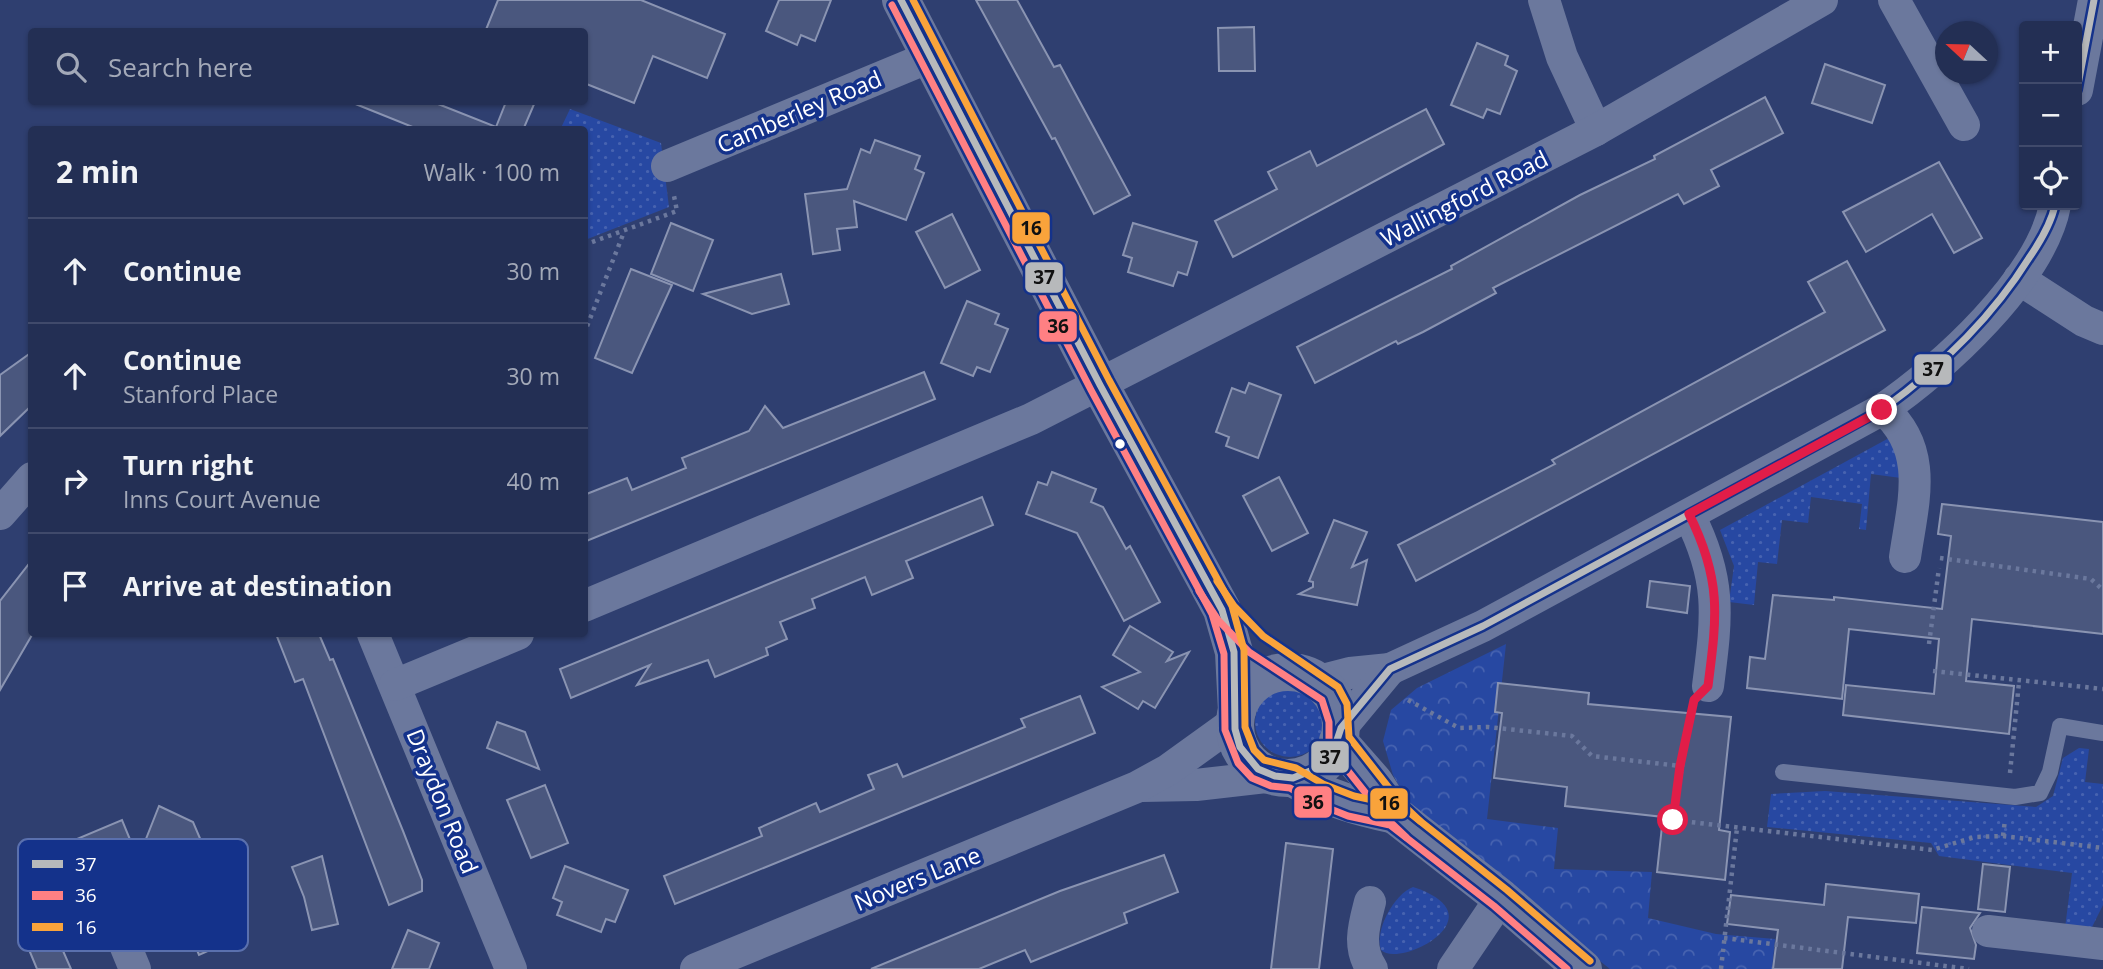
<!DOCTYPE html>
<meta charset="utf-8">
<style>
body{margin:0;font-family:"Open Sans",sans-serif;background:#2b375a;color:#f1f3f6}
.controls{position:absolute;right:21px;top:21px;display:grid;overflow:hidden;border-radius:7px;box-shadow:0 2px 5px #0004}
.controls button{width:63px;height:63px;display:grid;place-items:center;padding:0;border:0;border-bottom:2px solid #404a6b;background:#232f54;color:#f1f3f6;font:35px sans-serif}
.compass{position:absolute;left:1935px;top:21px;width:63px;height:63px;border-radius:50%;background:#232f54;box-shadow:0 2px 5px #0004;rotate:292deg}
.stop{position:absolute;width:21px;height:21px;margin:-16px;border:5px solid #e11d48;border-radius:50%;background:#fff}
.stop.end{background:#e11d48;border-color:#fff;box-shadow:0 2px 7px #0008}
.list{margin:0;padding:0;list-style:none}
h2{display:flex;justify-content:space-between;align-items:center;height:91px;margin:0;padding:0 28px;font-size:30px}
h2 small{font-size:23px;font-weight:400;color:#a3a9b8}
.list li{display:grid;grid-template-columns:46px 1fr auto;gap:21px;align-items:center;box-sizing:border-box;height:105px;padding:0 28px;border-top:2px solid #404a6b}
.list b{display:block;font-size:26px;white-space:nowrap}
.list p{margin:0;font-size:23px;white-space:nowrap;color:#a3a9b8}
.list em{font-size:23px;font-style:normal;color:#a3a9b8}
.icon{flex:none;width:38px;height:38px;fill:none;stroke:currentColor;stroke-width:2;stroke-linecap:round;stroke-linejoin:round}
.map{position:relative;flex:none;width:2103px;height:969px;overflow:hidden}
.search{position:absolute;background:#232f54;box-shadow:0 2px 5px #0004;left:28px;top:28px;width:560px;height:77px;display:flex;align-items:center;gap:18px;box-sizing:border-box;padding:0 24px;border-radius:7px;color:#a3a9b8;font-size:26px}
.panel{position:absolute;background:#232f54;box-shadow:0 2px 5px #0004;left:28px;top:126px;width:560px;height:511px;border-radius:7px}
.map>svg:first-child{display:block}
.grass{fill:url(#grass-dots)}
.forest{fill:url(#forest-crowns)}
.building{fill:#4a577e;stroke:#8a94b2;stroke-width:2}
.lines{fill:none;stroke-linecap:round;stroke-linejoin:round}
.path{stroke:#6b789d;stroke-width:4.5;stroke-dasharray:3.5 5;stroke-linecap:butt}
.service{stroke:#6b789d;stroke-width:16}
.minor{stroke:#6b789d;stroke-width:32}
.tertiary{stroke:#6b789d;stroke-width:38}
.bus-1-casing{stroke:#14328b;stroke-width:12}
.bus-2-casing{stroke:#14328b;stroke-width:12}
.bus-3-casing{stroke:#14328b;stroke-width:12}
.bus-1{stroke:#b7b9bb;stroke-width:7}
.bus-2{stroke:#ff8083;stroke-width:7}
.bus-3{stroke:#f9a33b;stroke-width:7}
.route{stroke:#e11d48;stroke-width:9}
.bus-dot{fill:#fff;stroke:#14328b;stroke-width:2.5}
.labels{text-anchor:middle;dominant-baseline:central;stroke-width:7;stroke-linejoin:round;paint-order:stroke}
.street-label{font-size:23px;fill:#fff;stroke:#14328b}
.key{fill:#14328b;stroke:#5a70ae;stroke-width:2}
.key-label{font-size:19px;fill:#fff}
.line-badge{stroke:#14328b;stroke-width:2.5}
.pale-badge-label{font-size:19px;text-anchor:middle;font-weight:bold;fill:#111}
</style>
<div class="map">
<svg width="2103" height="969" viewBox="0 0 2103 969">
<defs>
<pattern id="grass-dots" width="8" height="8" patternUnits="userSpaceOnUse" patternTransform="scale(1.75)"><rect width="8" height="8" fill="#2748a2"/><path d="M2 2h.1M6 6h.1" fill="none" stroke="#4763b0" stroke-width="1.8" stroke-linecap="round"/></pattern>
<pattern id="forest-crowns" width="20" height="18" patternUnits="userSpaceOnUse" patternTransform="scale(1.75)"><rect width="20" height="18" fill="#2748a2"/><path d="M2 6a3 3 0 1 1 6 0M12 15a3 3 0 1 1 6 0" fill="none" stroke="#4763b0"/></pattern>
</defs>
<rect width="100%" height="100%" fill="#2f3f70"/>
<g class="grass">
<path d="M570,109l91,34 8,64 -84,33 -1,-110h-24z"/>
<path d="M1889,438l8,16 4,24 -30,-4 -5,56 -7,-1 3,-25 -51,-7 -3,26 -26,-3 -5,44 -19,-2 -4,43 -25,-3 5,-36 -14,-36z"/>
<circle cx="1290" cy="722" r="35"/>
<path d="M2079,748l10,1 -4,33 18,2v121l-12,24 -26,-1 7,-55 -133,-17 -8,-13 -164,-16 4,-33 54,-3 211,16 17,-11 10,-38z"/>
<path d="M1413,887c89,29 -14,82 -32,63 -7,-19 13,-56 32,-63z"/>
</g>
<path class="forest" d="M1506,644l-19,175 71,9 -4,41 98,3 -4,46 68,16 59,5 -3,30h-162l-195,-155 -22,-39 -10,-34 8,-31 26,-22z"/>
<g class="building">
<path d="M498,0h143l84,34 -18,44 -54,-22 -19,47 -50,-20v-51h-99z"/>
<path d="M779,0h52l-16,41 -14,-6 -4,10 -31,-14z"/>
<path d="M976,0h41l37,67 6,-2 70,130 -36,19 -39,-76 -3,1z"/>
<path d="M1254,27l1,44h-36l-1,-43z"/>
<path d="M1477,43l31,13 -3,9 12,6 -17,43 -13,-5 -4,9 -32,-13z"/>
<path d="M1825,64l60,21 -13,38 -60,-20z"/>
<path d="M1765,97l18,36 -72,37 8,16 -35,18 -6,-10 -185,94 3,5 -73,39 -25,12 -2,-3 -81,42 -18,-36 155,-78 -1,-3 129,-71 75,-36 -1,-3z"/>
<path d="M433,102l63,25 10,-25h29l-12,28h-103l-67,-27z"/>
<path d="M1426,109l18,35 -211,113 -18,-36 62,-32 -9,-17 42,-21 7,15z"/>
<path d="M875,140l45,16 -5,13 9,4 -18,47 -52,-19 3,26 -20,2 3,21 -27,4 -8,-60 42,-5 14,-40 9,4z"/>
<path d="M1939,162l43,76 -28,15 -22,-39 -66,38 -23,-40z"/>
<path d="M952,214l28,56 -35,18 -29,-56z"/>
<path d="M671,223l42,17 -20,51 -42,-17z"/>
<path d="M1133,223l64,19 -10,33 -9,-3 -5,14 -45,-14 4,-14 -9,-3z"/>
<path d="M1847,261l38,69 -469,251 -18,-36 157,-81 -3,-4 273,-148 -17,-30z"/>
<path d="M631,269l41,16 -40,88 -37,-15z"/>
<path d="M781,274l8,30 -37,10 -49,-20z"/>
<path d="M967,301l32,13 -4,10 13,5 -18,43 -13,-5 -4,9 -32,-13z"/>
<path d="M32,352v53l-32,31v-61z"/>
<path d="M924,372l11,27 -351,143v-47l43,-17 5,12 54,-22 -4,-10 67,-27 16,-25 18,22z"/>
<path d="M1249,383l32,12 -23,63 -32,-12 3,-9 -13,-5 16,-44 13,5z"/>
<path d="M1052,472l44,17 -5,13 12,5 23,42 4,-3 30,56 -36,19 -47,-88 -51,-19 12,-32 9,3z"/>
<path d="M1279,477l29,56 -36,18 -29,-55z"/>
<path d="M982,497l11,28 -87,36 7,17 -41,17 -7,-18 -53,22 3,9 -35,14 7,17 -21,9 2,7 -53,22 -7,-17 -71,25 13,-20 -79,33 -11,-29z"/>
<path d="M1942,504l161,18v112l-131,-15 -6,62 48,5 -5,48 -166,-19 3,-30 88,9 5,-55 -90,-10 -7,70 -95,-11 3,-31 15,2 8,-64 61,5v-3l108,12 9,-73 -13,-2z"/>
<path d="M1334,520l33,12 -15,35 15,-7 -10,45 -58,-11 14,-7v-5l-4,-1z"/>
<path d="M32,560v75l-32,55v-89z"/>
<path d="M1650,581l40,5 -3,27 -40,-6z"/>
<path d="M1130,626l43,26 -6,9 22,-9 -34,56 -12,-7 -5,8 -36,-22 38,-15 -27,-17z"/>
<path d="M276,634h43l11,26 3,-1 70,172 19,49v11l-33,14 -86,-226 -8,3z"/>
<path d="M1498,683l91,10 -1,11 143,13 -12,113 11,2 -5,48 -68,-8 6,-55 -98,-11 2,-19 -73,-9 8,-65 -7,-1z"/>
<path d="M1080,696l15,37 -420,171 -11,-28 98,-40 -3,-8 57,-25 4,9 54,-23 -6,-14 29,-11 6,13 122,-50 -4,-8z"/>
<path d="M497,722l28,10 14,37 -52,-21z"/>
<path d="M545,785l23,58 -37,15 -24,-58z"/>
<path d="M159,806l34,16 33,77 -14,7 16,36 -29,13 -20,-48 -7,3 -21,-44 -85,35 -13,-32 18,-8 -6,-17 57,-24 16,39z"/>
<path d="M1286,843l47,6 -14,120h-48z"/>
<path d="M1164,855l14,37 -54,21 3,10 -96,39 -6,-12 -46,19h-108l189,-78z"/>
<path d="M322,856l16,68 -26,6 -8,-33 -12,-30z"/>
<path d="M1983,864l27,3 -5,45 -27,-3z"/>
<path d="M565,866l63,24 -13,32 -9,-3 -5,13 -44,-17 5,-13 -9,-4z"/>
<path d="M1826,884l93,10 -3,29 -68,-6 -6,52h-69l5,-39 -51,-6 4,-29 93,10z"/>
<path d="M1922,907l58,6 -10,15 6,17 -2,14 -57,-6z"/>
<path d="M53,928l18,41h-34l-12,-29z"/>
<path d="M408,930l31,13 -10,26h-37z"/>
</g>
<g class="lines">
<g class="path">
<path d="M584,245l93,-34 -3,-15"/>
<path d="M584,334l40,-102"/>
<path d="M1940,558l151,21 12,11"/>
<path d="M1929,644l10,-76"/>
<path d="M1933,671l170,18"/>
<path d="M1408,700l51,28 29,-1 84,9 20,20 88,10"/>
<path d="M1691,713l-18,107 259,30 43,-13 28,-1 100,12"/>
<path d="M2010,773l9,-91"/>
<path d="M2003,836l2,-16"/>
<path d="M1724,938l245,31"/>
<path d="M1721,969l16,-141"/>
</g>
<path class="service" d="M1783,772l232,25 25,-4 10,-21 10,-46 43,7"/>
<g class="minor">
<path d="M1544,0l18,57 34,73"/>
<path d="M1894,0l70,125"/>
<path d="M2077,90l17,-90"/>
<path d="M667,166l265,-110"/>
<path d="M2019,279l65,42 19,8"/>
<path d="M1883,409c47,41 30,93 22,148"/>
<path d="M0,514l32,-36"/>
<path d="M1689,515c33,65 28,101 19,171"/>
<path d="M584,606l447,-187 565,-289 226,-130"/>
<path d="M373,634l138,335"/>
<path d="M1319,681l31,-8 40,-4 93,-43 400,-217c59,-40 158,-130 172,-204"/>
<path d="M395,685l123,-51"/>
<path d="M1341,728l49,-59"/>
<path d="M1142,786l54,-1 79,-9"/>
<path d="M1370,902c-6,23 -13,45 2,67"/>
<path d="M1988,931l115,13"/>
<path d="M123,940l12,29"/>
<path d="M696,969l441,-182 31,-17 68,-49"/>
<path d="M1453,969l48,-71"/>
</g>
<g class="tertiary">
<path d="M901,0l199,385 122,225 12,42 3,59"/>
<circle cx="1288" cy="725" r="53"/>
<path d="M1338,741l36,41 21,33 106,83 82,71"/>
<path d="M1293,778c33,20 65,29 102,37"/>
</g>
<g class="bus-1-casing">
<g id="bus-1">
<path d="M901,0l199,385 122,225 12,42 1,77 5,18 18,22 17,7 18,2 27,-11 12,-12 9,-27 49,-59 93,-43 400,-217c58,-42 108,-90 146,-151 11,-16 22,-34 26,-53"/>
<path d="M2077,90l17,-90"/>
</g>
</g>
<g class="bus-2-casing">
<g id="bus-2">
<path d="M892,5l199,385 121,224 12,40 1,76 13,33 14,15 19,8 19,2 23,14 35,14 42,9 104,81 73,63"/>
<path d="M1199,591l19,29 31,32 73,48 7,22v25l55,69 22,21"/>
</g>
</g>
<g class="bus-3-casing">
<g id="bus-3">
<path d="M913,0l196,380 123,226 12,44 1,77 9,23 10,10 32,8 27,16 31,12 47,10 106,84 83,71"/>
<path d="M1217,581l17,25 29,30 75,51 9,17 2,33 51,65 20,19"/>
</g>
</g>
<use href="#bus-1" class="bus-1"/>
<use href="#bus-2" class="bus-2"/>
<use href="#bus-3" class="bus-3"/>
</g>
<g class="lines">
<path class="route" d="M1673,820l7,-54 14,-66 14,-14c9,-70 14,-106 -19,-172l193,-104"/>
</g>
<circle class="bus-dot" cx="1120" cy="444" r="6"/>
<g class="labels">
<g class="street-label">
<text transform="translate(799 111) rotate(-23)">Camberley Road</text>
<text transform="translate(1464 198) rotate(-27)">Wallingford Road</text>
<text transform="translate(443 801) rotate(68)">Draydon Road</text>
<text transform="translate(917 878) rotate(-22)">Novers Lane</text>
</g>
</g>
<rect x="18" y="839" width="230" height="112" rx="10" class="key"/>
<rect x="32" y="860" width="31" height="8" fill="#b7b9bb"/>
<rect x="32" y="891" width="31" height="9" fill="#ff8083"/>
<rect x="32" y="923" width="31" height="8" fill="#f9a33b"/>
<g class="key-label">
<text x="75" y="871">37</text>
<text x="75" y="902">36</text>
<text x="75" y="934">16</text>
</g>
<g class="line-badge">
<rect x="1011" y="211" width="40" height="34" rx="7" fill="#f9a33b"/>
<rect x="1024" y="261" width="40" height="33" rx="7" fill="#b7b9bb"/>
<rect x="1038" y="310" width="40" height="33" rx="7" fill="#ff8083"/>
<rect x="1913" y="353" width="40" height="33" rx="7" fill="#b7b9bb"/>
<rect x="1310" y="740" width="40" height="34" rx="7" fill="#b7b9bb"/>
<rect x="1293" y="785" width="40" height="34" rx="7" fill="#ff8083"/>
<rect x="1369" y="787" width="40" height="33" rx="7" fill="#f9a33b"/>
</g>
<g class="pale-badge-label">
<text x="1031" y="235">16</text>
<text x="1044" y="284">37</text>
<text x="1058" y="333">36</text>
<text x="1933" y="376">37</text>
<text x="1330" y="764">37</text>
<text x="1313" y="809">36</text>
<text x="1389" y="810">16</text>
</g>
</svg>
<div class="controls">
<button>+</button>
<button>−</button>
<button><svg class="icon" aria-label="locate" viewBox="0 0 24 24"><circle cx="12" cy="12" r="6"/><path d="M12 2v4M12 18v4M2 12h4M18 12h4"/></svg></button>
</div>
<svg class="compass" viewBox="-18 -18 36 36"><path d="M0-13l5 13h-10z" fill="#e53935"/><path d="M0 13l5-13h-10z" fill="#a3a9b8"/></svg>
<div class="stop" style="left:1673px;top:820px"></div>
<div class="stop end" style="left:1882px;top:410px"></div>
<div class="search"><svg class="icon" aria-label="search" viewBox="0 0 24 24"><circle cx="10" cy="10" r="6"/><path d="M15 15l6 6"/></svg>Search here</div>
<section class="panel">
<h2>2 min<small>Walk · 100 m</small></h2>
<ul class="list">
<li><svg class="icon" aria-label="ahead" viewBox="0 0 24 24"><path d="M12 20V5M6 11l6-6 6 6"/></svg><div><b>Continue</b></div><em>30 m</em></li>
<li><svg class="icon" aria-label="ahead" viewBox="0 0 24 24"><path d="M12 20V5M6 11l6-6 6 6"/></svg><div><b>Continue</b><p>Stanford Place</p></div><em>30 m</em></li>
<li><svg class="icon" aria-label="right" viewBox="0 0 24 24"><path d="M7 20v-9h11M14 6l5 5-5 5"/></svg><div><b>Turn right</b><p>Inns Court Avenue</p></div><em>40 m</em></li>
<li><svg class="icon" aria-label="arrive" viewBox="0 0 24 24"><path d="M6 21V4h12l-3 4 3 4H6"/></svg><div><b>Arrive at destination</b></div></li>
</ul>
</section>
</div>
